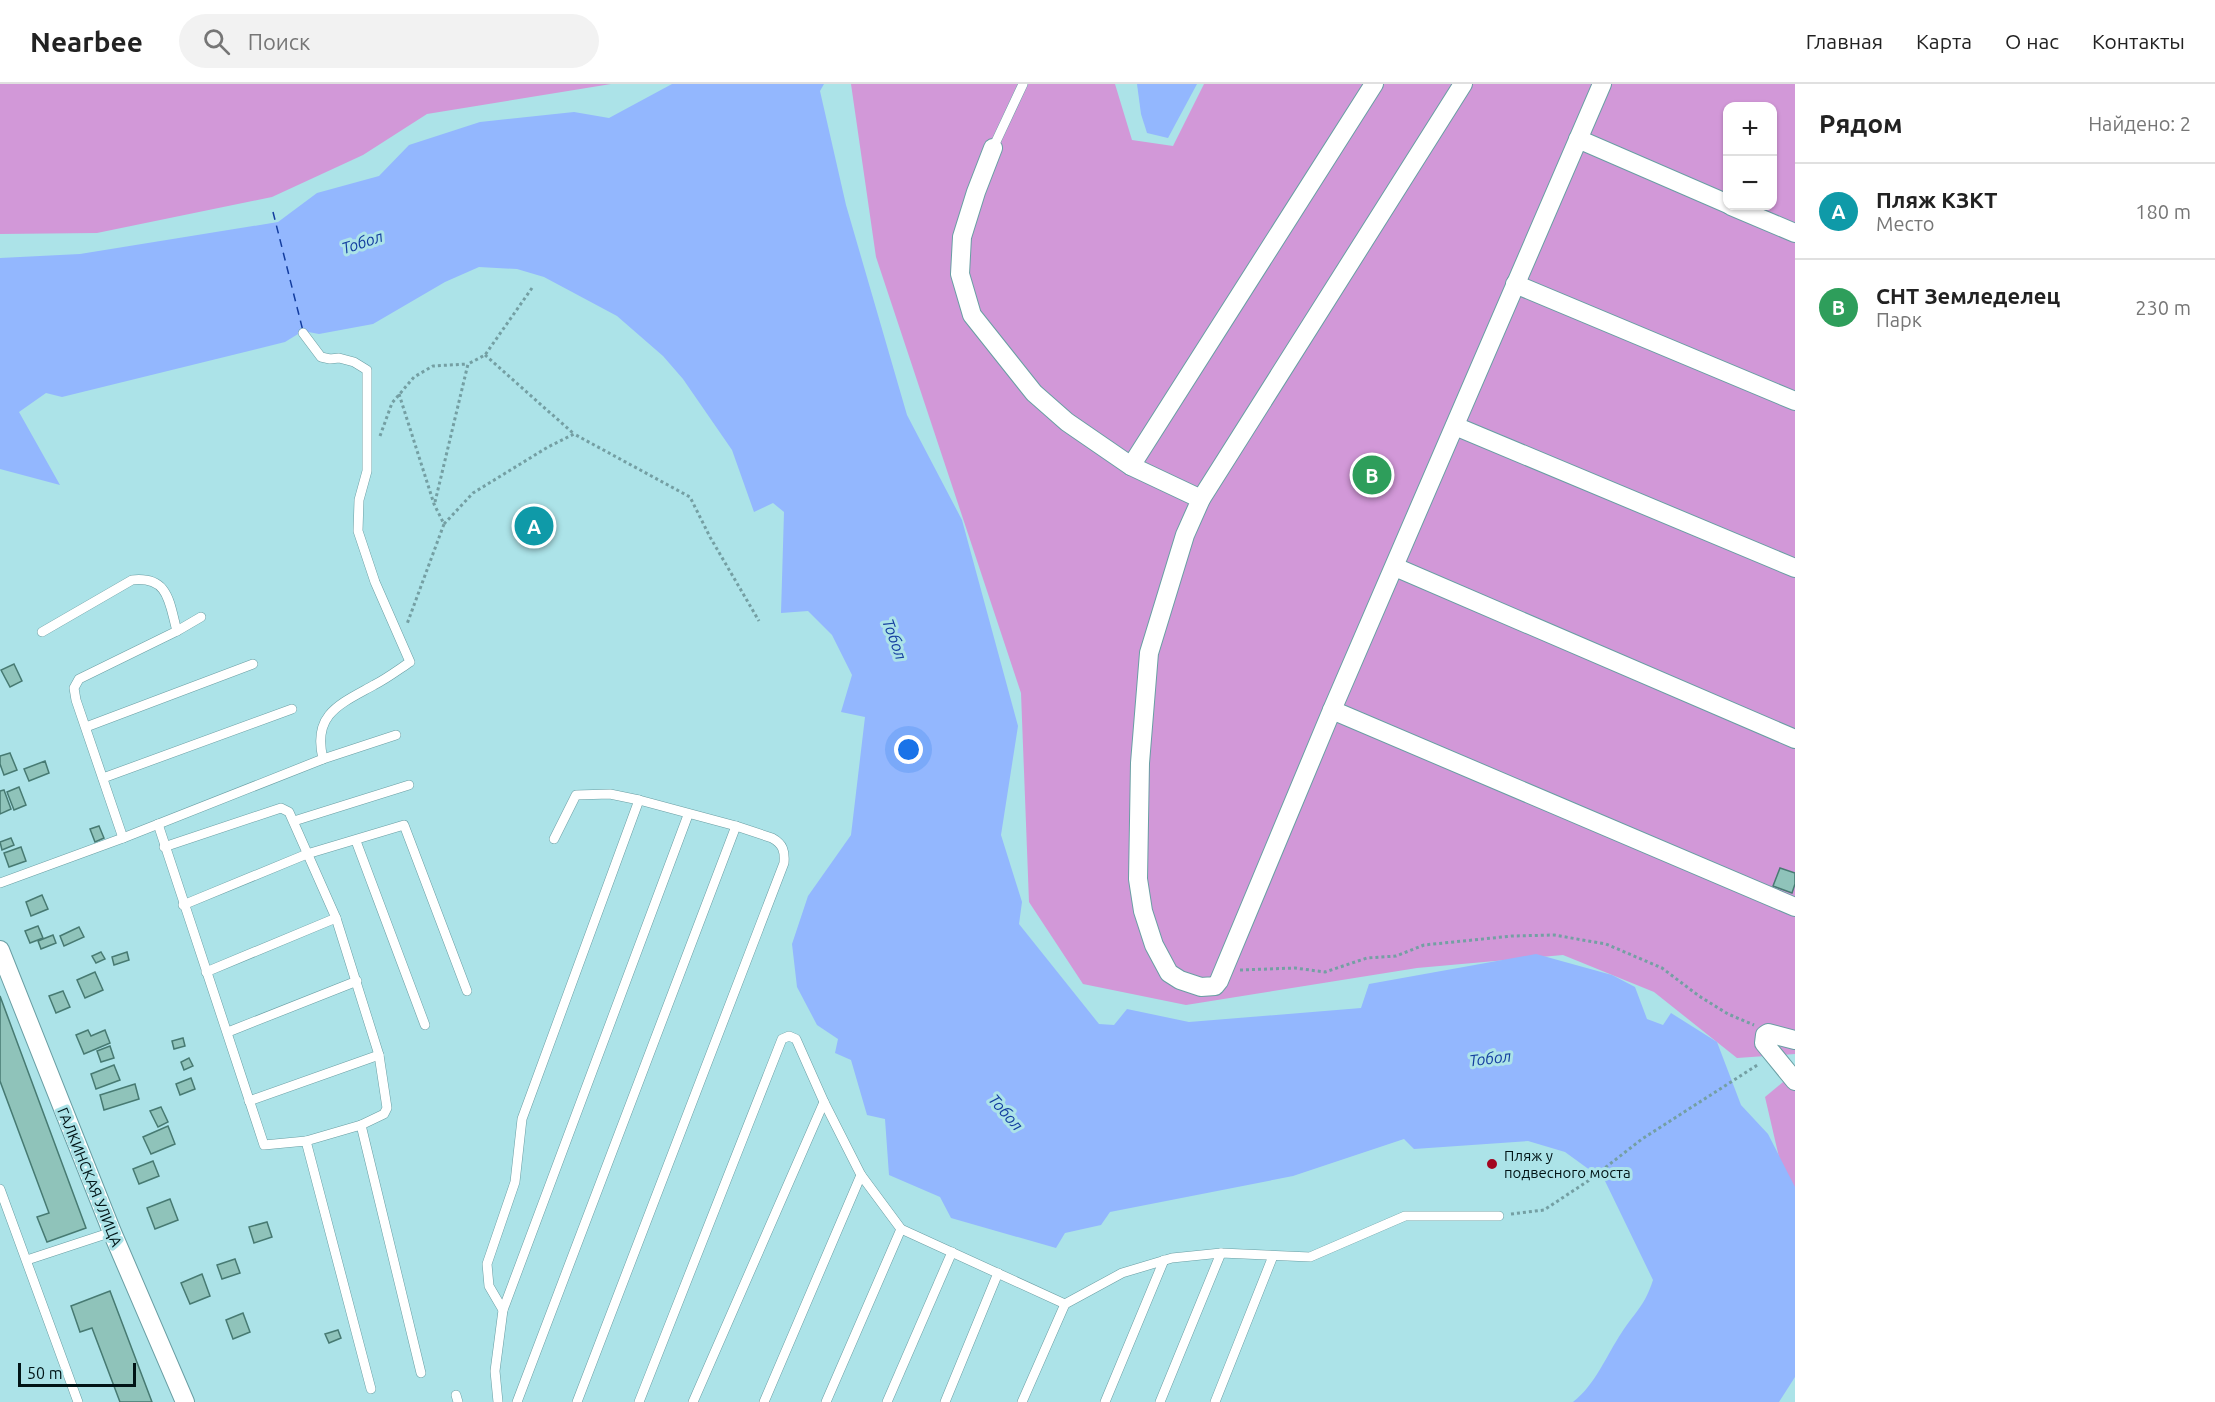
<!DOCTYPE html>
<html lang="ru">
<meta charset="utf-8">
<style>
body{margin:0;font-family:Ubuntu,sans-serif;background:#f2f2f2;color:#222}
.controls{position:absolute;right:18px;top:18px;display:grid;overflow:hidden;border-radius:12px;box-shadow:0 2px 4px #0004}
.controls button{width:54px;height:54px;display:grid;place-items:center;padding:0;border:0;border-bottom:2px solid #e0e0e0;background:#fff;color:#222;font:30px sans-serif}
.scale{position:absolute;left:18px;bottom:15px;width:118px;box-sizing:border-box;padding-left:6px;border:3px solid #011416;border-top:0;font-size:16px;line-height:21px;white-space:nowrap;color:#011416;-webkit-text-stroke:4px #ace3e8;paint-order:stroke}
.you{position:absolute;left:909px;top:666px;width:21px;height:21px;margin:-15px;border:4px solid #fff;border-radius:50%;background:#1a73e8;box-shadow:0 0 0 9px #1a73e833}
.badge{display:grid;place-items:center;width:39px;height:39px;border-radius:50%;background:#2563eb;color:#fff;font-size:20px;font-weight:700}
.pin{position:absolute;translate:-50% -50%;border:3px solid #fff;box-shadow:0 2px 6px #0006}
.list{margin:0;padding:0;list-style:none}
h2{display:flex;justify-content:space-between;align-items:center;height:78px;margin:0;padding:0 24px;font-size:26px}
h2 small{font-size:20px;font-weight:400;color:#767676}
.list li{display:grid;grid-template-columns:39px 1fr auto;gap:18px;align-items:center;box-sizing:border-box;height:96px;padding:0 24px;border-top:2px solid #e0e0e0}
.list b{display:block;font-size:22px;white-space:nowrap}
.list p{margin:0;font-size:20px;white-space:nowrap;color:#767676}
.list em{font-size:20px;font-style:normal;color:#767676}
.icon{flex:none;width:33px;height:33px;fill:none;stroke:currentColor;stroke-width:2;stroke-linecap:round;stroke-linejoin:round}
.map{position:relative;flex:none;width:1795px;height:1318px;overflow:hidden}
header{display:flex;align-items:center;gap:36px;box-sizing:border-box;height:84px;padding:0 30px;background:#fff;border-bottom:2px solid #e0e0e0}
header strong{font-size:28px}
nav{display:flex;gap:33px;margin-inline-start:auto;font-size:21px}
.search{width:420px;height:54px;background:#f2f2f2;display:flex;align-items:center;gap:15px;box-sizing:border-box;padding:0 21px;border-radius:33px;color:#767676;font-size:22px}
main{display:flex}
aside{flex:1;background:#fff}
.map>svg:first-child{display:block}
.green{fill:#d298d8;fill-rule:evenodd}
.water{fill:#93b7fe}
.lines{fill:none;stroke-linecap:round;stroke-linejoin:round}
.ferry{stroke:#133d9f;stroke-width:1.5;stroke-dasharray:8 6;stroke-linecap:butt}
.building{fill:#8fc3ba;stroke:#477a72;stroke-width:1.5}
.lane-casing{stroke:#699ea3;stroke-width:10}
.street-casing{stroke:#699ea3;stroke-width:20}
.path{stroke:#749fa3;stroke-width:3;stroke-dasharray:3 3;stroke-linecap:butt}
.lane{stroke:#fff;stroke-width:9}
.street{stroke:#fff;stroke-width:18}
.poi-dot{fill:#a30620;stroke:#ace3e8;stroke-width:2}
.labels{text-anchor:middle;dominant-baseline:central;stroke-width:6;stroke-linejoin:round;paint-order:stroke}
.poi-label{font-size:15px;fill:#011416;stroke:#ace3e8;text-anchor:start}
.street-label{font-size:15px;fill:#011416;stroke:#ace3e8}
.water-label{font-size:16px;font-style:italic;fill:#133d9f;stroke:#ace3e8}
</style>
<header>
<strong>Nearbee</strong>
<div class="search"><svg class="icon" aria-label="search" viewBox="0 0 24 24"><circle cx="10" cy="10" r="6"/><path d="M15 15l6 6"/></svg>Поиск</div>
<nav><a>Главная</a><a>Карта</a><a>О нас</a><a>Контакты</a></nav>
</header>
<main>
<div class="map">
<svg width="1795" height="1318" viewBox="0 0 1795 1318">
<rect width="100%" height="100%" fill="#ace3e8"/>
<g class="green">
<path d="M0,0h611l-184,30 -64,41 -91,42 -175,36 -97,1z"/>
<path d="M851,0h264l17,56 41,6 31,-62h591v970l-58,4 -83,-66 -91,-37 -146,13 -231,37 -103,-21 -54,-82 -8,-209 -145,-436zM1728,22h44v100h-44z"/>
<path d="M1795,988v154l-30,-129z"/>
</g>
<g class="water">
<path d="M672,0h152l-4,7 26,114 61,210 55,105 56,206 -17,109 21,67 -3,22 80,100 15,1 13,-16 62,13 172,-14 8,-24 167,-30 76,21 23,12 12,32 16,6 8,-12 46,29 24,63 27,29 27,53v190l-16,25h-206c23,-18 33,-46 49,-70 14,-21 23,-27 31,-52l-48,-99 -40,-29 -37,-11 -114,8 -10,-10 -111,37 -183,36 -9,13 -36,8 -9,15 -105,-30 -11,-21 -51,-22 -4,-56 -18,-4 -16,-55 -16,-7 3,-14 -21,-14 -20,-38 -5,-43 16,-48 43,-61 14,-118 -24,-5 11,-37 -20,-40 -24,-24 -27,2 3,-101 -11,-9 -19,9 -22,-62 -49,-71 -20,-23 -46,-40 -73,-39 -27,-8 -38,-2 -34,15 -72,42 -54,10 -16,-3 -18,11 -223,55 -16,-4 -27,19 41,73 -60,-16v-211l80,-4 198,-32 39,-29 62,-17 30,-31 71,-23 94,-10 35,6z"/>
<path d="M1137,0h60l-29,54 -21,-5 -6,-19z"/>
</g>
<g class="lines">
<path class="ferry" d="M273,128l30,119"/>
</g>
<g class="building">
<path d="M14,580l8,17 -12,6 -9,-17z"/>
<path d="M10,669l7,17 -13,5 -4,-11v-8z"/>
<path d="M45,677l4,12 -20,8 -5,-12z"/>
<path d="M19,703l7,18 -12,5 -7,-18z"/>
<path d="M4,706l7,19 -11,5v-23z"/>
<path d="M99,742l5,12 -9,4 -5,-13z"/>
<path d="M11,754l3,7 -12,5 -2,-8z"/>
<path d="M21,763l5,14 -17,6 -5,-14z"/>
<path d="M1780,784l15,5v11l-3,9 -19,-7z"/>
<path d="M42,811l6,14 -17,7 -5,-14z"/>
<path d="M38,842l5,12 -13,5 -5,-12z"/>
<path d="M79,843l5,10 -20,9 -4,-10z"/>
<path d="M53,851l3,8 -15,6 -3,-8z"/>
<path d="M101,868l4,7 -9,4 -4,-7z"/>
<path d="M127,868l2,8 -15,5 -2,-8z"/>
<path d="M95,888l8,18 -18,8 -8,-18z"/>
<path d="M63,907l7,16 -14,6 -7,-17z"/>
<path d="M0,912l86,232 -39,14 -10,-25 12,-4 -49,-132z"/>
<path d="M88,946l3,6 14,-6 5,13 -26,11 -8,-19z"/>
<path d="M183,954l2,8 -11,3 -2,-8z"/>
<path d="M110,962l4,12 -13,4 -4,-11z"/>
<path d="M189,974l4,8 -9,4 -3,-8z"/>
<path d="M114,981l6,15 -24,9 -5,-15z"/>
<path d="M191,994l4,11 -15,6 -4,-11z"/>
<path d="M135,1000l4,15 -35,11 -4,-15z"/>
<path d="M161,1023l7,15 -10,5 -8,-16z"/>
<path d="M168,1042l7,18 -24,10 -8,-17z"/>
<path d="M153,1077l6,15 -20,8 -6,-15z"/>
<path d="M170,1115l8,21 -23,9 -8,-21z"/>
<path d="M267,1138l5,15 -18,6 -5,-16z"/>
<path d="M235,1175l5,14 -18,6 -5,-14z"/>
<path d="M202,1190l8,22 -20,8 -9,-21z"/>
<path d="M110,1207l42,111h-32l-28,-74 -12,4 -9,-26z"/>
<path d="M243,1229l7,19 -17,7 -7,-19z"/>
<path d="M338,1246l3,8 -12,5 -4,-9z"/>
</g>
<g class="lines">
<g class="lane-casing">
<g id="lane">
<path d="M993,64l30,-64"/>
<path d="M303,249l18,24 9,2 9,-1 15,4 13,8v101l-8,29 -1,31 17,51 35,80c-12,8 -24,17 -36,23 -34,19 -62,29 -51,74"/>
<path d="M177,547l24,-14"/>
<path d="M42,548l90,-52c37,-4 37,22 45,51l-98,48 -5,9 2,12 47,138"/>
<path d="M86,643l167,-63"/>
<path d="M103,694l189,-69"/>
<path d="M294,737l115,-36"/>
<path d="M158,740l106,321 42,-4 65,248"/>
<path d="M554,755l22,-44 34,-1 29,6 97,26 36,12c11,6 13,13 12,25l-207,539"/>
<path d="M356,757l69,184"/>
<path d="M164,763l117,-39 8,4 47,106 43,137 8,53 -3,6 -23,11"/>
<path d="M0,799l123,-45 200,-79 73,-24"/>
<path d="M183,821l124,-51 97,-29 63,166"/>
<path d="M206,888l130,-54"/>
<path d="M228,948l129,-51"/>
<path d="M249,1017l130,-46"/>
<path d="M306,1057l55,-16 60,248"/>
<path d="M0,1105l78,213"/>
<path d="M27,1176l85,-28"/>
<path d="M503,1226l185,-495"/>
<path d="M456,1311l2,7"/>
<path d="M498,1318l-3,-31 8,-61 -14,-24 -2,-22 28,-82 7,-63 117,-319"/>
<path d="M517,1318l219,-576"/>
<path d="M639,1318l143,-363 7,-3 7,3 28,63 37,73 40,54 164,75 57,-31 50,-15 49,-5 89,4 95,-41h94"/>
<path d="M693,1318l131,-300"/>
<path d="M764,1318l97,-227"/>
<path d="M826,1318l75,-173"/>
<path d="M887,1318l65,-150"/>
<path d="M945,1318l53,-129"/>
<path d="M1022,1318l43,-98"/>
<path d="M1105,1318l59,-142"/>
<path d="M1160,1318l61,-149"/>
<path d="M1215,1318l58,-146"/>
</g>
</g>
<g class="street-casing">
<g id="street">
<path d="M1463,0l-262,415 -16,36 -36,118 -9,110 -2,116 5,32 11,34 15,28 11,7 21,7 14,-1 4,-5 113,-271 270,-626"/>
<path d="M1578,55l150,65"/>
<path d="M993,64l-17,44 -14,45 -2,37 12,41 62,78 33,29 64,44 70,33"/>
<path d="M1731,122l64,27"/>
<path d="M1515,200l280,117"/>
<path d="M1455,342l340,142"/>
<path d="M1131,382l243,-382"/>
<path d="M1395,483l400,172"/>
<path d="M1332,626l463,197"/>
<path d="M0,866l112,282 73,170"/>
<path d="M1795,956l-27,-7 -3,2 -1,8 31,38"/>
</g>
</g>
<g class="path">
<path d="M485,271l89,79"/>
<path d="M399,310l35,110 10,20 -37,100"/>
<path d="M380,352l12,-33 22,-26 19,-11 34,-2"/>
<path d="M435,418l33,-138 17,-9 47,-67"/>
<path d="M444,440l29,-31 75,-46 26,-13 116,63 20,40 49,84"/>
<path d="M1240,886l55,-2 30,4 42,-14 29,-2 28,-11 88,-9 42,-1 52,9 56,24 37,28 29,18 26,11"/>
<path d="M1511,1130l33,-4 44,-29 54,-42 117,-75"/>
</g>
<use href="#lane" class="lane"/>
<use href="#street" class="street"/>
</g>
<circle class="poi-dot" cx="1492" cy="1080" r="6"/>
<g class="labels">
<g class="poi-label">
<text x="1504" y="1071">Пляж у<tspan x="1504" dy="17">подвесного моста</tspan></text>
</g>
<g class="street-label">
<text transform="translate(90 1093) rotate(68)">ГАЛКИНСКАЯ УЛИЦА</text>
</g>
<g class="water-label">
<text transform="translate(362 158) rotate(-18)">Тобол</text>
<text transform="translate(895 555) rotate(70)">Тобол</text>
<text transform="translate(1490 974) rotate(-7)">Тобол</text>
<text transform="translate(1006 1028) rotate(49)">Тобол</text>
</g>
</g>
</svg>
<div class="controls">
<button>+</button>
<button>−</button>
</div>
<div class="scale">50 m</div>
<div class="you"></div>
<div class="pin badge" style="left:534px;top:442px;background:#0f9aa8">A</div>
<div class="pin badge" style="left:1372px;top:391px;background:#2e9e5b">B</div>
</div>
<aside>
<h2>Рядом<small>Найдено: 2</small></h2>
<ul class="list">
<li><span class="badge" style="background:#0f9aa8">A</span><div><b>Пляж КЗКТ</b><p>Место</p></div><em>180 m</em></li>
<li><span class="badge" style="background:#2e9e5b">B</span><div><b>СНТ Земледелец</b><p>Парк</p></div><em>230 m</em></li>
</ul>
</aside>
</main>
